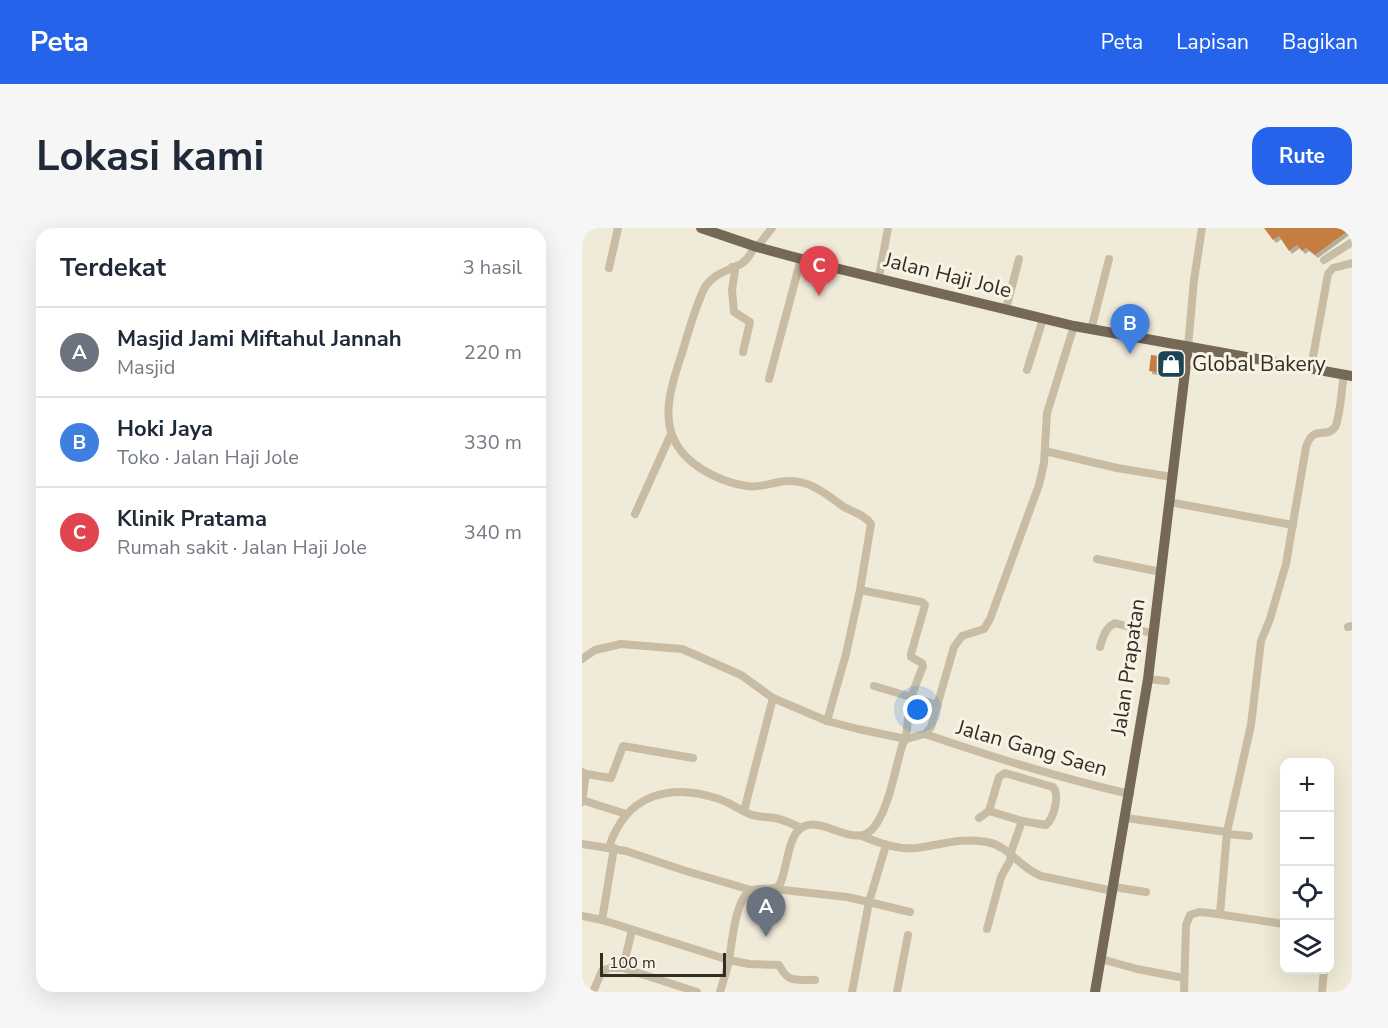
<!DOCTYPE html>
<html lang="id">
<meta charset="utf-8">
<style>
body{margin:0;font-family:"Nunito Sans",sans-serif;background:#f6f6f7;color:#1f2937}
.controls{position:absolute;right:18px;bottom:18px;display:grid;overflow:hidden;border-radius:12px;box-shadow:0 6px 24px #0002}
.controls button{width:54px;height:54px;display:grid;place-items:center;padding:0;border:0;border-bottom:2px solid #e0e1e3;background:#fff;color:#1f2937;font:30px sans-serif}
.scale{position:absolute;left:18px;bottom:15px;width:126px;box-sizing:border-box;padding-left:6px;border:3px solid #342d26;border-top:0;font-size:16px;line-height:21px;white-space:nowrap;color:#342d26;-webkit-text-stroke:4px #f8f3e4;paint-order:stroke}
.you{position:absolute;left:336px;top:482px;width:21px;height:21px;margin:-15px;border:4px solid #fff;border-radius:50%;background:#1a73e8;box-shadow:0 0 0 9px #1a73e833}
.badge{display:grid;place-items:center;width:39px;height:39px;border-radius:50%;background:#2563eb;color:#fff;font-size:20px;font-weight:700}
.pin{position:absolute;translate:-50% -50px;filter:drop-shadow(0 2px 3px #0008)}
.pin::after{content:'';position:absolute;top:32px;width:21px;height:18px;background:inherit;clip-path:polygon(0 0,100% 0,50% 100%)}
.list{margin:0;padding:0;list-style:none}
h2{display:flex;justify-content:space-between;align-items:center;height:78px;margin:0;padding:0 24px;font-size:26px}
h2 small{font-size:20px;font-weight:400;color:#747a83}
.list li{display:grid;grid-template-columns:39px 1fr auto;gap:18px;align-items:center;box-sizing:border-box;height:90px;padding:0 24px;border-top:2px solid #e0e1e3}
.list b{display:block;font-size:22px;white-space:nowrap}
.list p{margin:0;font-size:20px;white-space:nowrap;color:#747a83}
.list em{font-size:20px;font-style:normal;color:#747a83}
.icon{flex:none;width:33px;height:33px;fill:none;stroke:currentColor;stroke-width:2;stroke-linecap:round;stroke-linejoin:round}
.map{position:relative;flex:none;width:770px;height:764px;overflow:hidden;border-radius:18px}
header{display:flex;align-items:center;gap:36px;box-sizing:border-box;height:84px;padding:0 30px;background:#2563eb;color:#fff}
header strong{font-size:28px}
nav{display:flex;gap:33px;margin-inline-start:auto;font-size:21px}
.intro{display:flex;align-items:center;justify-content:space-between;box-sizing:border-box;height:144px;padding:0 36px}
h1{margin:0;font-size:42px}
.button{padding:15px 27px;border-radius:18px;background:#2563eb;color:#fff;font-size:21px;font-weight:700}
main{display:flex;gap:36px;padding:0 36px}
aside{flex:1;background:#fff;border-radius:18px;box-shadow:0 6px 24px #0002}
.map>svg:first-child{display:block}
.building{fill:#c47e42;filter:url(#shadow)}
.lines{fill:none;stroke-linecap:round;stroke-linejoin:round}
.minor{stroke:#c8bca4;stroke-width:8}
.major{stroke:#756857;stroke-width:10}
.labels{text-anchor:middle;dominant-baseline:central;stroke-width:6;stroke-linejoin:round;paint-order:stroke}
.street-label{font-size:21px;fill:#342d26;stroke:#f8f3e4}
.poi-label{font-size:21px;fill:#342d26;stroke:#f8f3e4;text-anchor:start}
</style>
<header>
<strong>Peta</strong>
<nav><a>Peta</a><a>Lapisan</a><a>Bagikan</a></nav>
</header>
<div class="intro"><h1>Lokasi kami</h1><a class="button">Rute</a></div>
<main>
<aside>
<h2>Terdekat<small>3 hasil</small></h2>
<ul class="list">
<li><span class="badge" style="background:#6b7280">A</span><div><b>Masjid Jami Miftahul Jannah</b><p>Masjid</p></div><em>220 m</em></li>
<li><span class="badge" style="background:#3f7fe0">B</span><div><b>Hoki Jaya</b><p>Toko · Jalan Haji Jole</p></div><em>330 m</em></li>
<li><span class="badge" style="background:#e0444e">C</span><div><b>Klinik Pratama</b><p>Rumah sakit · Jalan Haji Jole</p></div><em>340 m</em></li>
</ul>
</aside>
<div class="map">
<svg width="770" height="764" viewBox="0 0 770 764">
<defs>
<filter id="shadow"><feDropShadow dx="3" dy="3" stdDeviation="0" flood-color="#0004"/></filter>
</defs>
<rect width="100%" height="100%" fill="#f0ead8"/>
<g class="building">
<path d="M682,0h88l-37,27 -9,-7 -4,3 -5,-6 -8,6 -10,-15 -6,4z"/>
<path d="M569,127l25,3 -1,17 -26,-4z"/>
</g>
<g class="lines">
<g class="minor">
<path d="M173,18c-4,7 -7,14 -14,18 -14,7 -29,10 -37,25 -9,19 -15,40 -21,61 -13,40 -29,82 10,113 16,12 34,20 54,23 12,2 21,-2 32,-4 28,-5 44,10 65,25 9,5 21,8 27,17l-11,66 -14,64 -19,67"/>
<path d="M175,19l15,-19"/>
<path d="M742,32l28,-18"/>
<path d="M150,39l3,4 -3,19 2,22 16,10 -7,30"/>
<path d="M27,40l9,-40"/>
<path d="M297,49l9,-49"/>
<path d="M424,81l13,-50"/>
<path d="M509,102l18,-71"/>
<path d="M606,119l6,-67 8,-52"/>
<path d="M729,140l17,-94 5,-6 19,-5"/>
<path d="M445,142l16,-51"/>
<path d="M187,151l32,-120"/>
<path d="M463,223l72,17 55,9"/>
<path d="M587,274l124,23"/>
<path d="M53,286l36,-80"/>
<path d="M515,331l64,13"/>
<path d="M278,362l62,12 3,3 -14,49v3l11,6 1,3 -12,31"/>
<path d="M766,399l4,-1"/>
<path d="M518,419c3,-10 5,-19 15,-24l39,11"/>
<path d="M0,431l13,-9 26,-6 61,5 59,26 32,23 54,23 31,8 48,10 2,-21 5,-20"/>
<path d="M566,451l18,2"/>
<path d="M292,458l64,19"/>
<path d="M343,506c67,23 135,44 205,60"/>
<path d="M4,546l25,4 12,-32 70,12"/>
<path d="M0,572l44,14"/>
<path d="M0,574l4,-28 -4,-2"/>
<path d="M162,583l29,-113"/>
<path d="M397,590l10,-7 33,10 24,4c8,-7 14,-30 7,-38l-48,-14 -6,4 -10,34"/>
<path d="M544,590l101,14"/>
<path d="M645,606l22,2"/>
<path d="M280,608c17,7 36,14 55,12 23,-3 46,-11 70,-6 22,4 33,26 54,34l72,15"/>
<path d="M0,616l44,7 60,20 65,19"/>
<path d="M304,617l-17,57 41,10"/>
<path d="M27,619c17,-52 60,-65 110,-48 12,4 22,12 33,16 8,2 15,2 23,3 9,2 18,6 26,10"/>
<path d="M428,627l12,-34"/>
<path d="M532,659l32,5"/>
<path d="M192,661l73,8 22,5 -17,90"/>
<path d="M638,686l7,-82 24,-107 10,-84 9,-22 16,-55 20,-117c8,-24 20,-7 29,-20 5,-8 7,-42 9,-53"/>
<path d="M0,688l20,4 127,40 20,4 30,1c10,19 16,14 36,15"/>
<path d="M20,692l12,-72"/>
<path d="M405,701l14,-52 11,-20"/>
<path d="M519,731l36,10 47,9"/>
<path d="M41,740l9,-38"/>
<path d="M11,764l9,-21 8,-3h13l74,24"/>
<path d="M138,764c3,-11 7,-21 9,-32 3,-17 6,-57 19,-67 9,-8 22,-1 31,-7 8,-15 8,-41 17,-53 20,-27 58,22 79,-7 15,-21 20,-58 28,-83l3,-4 19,-5 6,-7 23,-80 8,-11 22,-7 6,-10 49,-134 5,-22 3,-50 27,-87"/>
<path d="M315,764l11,-57"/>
<path d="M602,764l2,-67 4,-10 9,-3 11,1 74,11"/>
<path d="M740,764l2,-22"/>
</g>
<g class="major">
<path d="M119,0l56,19 70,19 247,60 278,50"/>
<path d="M513,764l53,-313 40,-332"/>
</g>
</g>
<defs>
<g id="shop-square" transform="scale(1.5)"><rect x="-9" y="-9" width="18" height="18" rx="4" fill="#1c4454" stroke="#f8f3e4"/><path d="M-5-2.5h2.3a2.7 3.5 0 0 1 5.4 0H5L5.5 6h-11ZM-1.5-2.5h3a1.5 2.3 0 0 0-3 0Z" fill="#fff"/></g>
</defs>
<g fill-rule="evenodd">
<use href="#shop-square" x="589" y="136"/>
</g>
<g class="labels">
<g class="street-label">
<text transform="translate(366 47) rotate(14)">Jalan Haji Jole</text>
<text transform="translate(546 439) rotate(-82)">Jalan Prapatan</text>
<text transform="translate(450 520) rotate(16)">Jalan Gang Saen</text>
</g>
<g class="poi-label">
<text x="610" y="136">Global Bakery</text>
</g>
</g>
</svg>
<div class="controls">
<button>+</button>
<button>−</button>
<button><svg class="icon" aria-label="locate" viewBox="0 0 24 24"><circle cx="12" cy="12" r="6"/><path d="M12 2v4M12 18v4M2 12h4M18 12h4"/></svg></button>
<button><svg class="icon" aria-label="layers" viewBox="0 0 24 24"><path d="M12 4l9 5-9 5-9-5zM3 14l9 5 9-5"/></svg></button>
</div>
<div class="scale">100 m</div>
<div class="you"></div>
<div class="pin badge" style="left:184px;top:709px;background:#6b7280">A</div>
<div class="pin badge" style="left:548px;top:126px;background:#3f7fe0">B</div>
<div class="pin badge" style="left:237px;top:68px;background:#e0444e">C</div>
</div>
</main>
